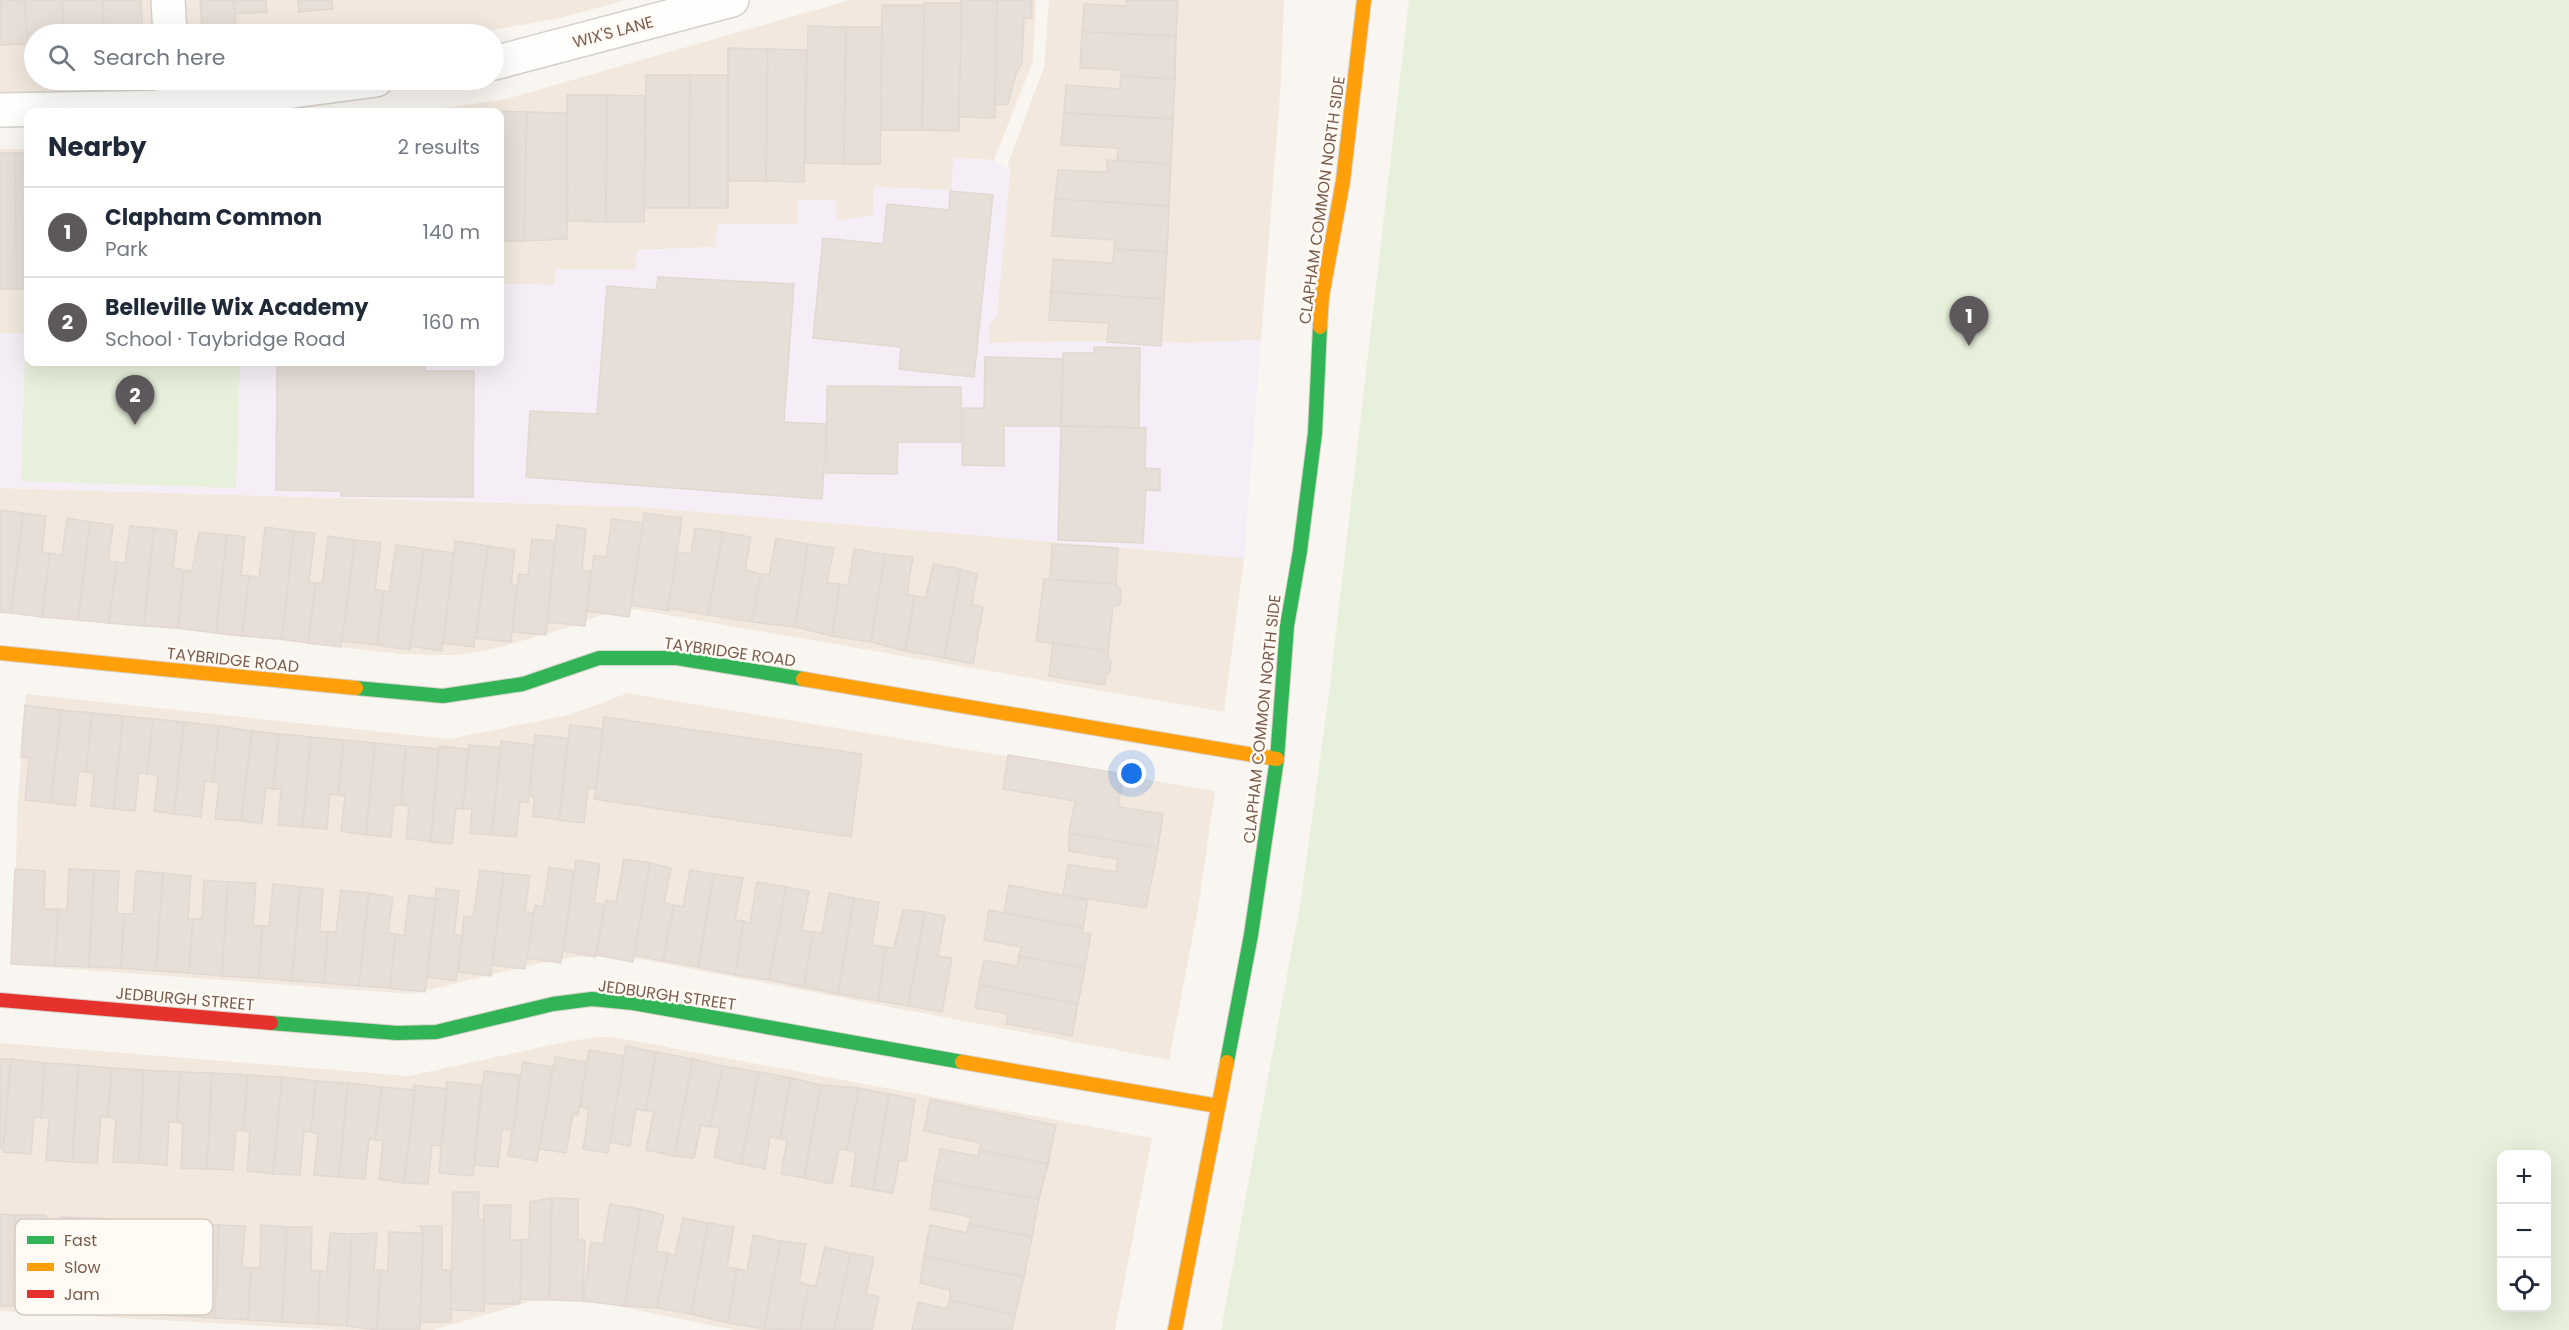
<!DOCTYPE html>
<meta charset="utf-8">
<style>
body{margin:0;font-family:Poppins,sans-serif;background:#f2f2f3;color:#1f2937}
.controls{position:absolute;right:18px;bottom:18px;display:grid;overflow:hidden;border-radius:12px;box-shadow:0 6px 24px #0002}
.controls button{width:54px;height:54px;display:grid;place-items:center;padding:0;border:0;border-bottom:2px solid #e0e1e3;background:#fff;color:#1f2937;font:30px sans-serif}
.you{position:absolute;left:1132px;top:774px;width:21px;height:21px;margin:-15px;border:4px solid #fff;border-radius:50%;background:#1a73e8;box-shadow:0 0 0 9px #1a73e833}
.badge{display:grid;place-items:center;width:39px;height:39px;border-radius:50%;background:#5c585b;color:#fff;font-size:20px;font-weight:700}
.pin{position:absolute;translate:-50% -50px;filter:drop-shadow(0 2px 3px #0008)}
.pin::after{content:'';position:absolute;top:32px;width:21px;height:18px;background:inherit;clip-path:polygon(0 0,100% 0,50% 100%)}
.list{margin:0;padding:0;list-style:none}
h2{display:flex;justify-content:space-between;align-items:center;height:78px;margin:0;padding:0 24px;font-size:26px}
h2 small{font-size:20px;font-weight:400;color:#747a83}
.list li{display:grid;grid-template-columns:39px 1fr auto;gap:18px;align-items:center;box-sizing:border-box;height:90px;padding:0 24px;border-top:2px solid #e0e1e3}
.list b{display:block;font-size:22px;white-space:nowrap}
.list p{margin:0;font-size:20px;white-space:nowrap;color:#747a83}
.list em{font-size:20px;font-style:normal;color:#747a83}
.icon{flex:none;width:33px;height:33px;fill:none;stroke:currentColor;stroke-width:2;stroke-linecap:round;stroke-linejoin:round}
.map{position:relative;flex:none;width:2569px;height:1330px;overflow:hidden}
.search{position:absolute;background:#fff;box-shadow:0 6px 24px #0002;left:24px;top:24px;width:480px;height:66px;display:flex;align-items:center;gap:15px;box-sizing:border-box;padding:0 21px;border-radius:33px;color:#747a83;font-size:22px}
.panel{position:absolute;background:#fff;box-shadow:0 6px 24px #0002;left:24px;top:108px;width:480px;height:258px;border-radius:12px}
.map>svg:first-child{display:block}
.residential{fill:#f2e8de}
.education{fill:#f6eef6}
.green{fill:#e7f0db;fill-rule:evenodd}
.building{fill:#e6ded7;stroke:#e2d8d2;stroke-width:1.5}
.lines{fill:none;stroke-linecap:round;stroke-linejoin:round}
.street-casing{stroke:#d7d1cb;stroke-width:36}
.fast-casing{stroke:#d9d2cb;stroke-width:16}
.slow-casing{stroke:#d9d2cb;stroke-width:16}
.jam-casing{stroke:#d9d2cb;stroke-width:16}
.street{stroke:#fefefd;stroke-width:33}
.fast{stroke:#30b455;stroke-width:14}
.slow{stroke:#ff9f0a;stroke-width:14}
.jam{stroke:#e5322d;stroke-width:14}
.labels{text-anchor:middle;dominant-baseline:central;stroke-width:5;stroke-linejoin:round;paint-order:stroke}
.street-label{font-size:16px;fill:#7a5c4d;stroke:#fffaf3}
.key{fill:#fffaf3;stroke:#d7cbc1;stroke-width:1.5}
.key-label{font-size:16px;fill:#7a5c4d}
</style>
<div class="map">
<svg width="2569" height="1330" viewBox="0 0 2569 1330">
<rect width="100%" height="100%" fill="#f9f5f0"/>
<g class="residential">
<path d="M0,0h154l2,34h-122v46h120l-13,16 -141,1z"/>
<path d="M179,0h447l-70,19 -86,15h-290z"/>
<path d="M850,0h186l-3,61 -39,99 -41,-2 -1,32 -78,-3 -1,28 -37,6 -39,-21v24h-80l-1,23 -79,3 -1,20 -80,-1 -1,16 -55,-1v-172h-81l87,-13z"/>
<path d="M1049,0h235l-3,82 -20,258 -74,3 -81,-2 -117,2v-19l13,-65 8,-87 -2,-8 36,-97z"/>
<path d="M185,80h79l-69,16z"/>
<path d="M0,149h28v185l-28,-1z"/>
<path d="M0,488l643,19 601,51 -20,154 -585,-102 -22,-1 -50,19 -70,20 -38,7h-20l-38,-1 -401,-44z"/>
<path d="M628,693l587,98 -17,118 -29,151 -546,-104 -50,1 -37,7 -124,30 -395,-29 -2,-30 2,-122 9,-119 422,45 121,-24z"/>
<path d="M599,1037l20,1 533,100 -37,192h-381l-122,-25 -50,-7 -33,4 -96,28h-95l-338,-19v-268l409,33 161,-35z"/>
</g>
<path class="education" d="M953,158l41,2 16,12 -13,145 -8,7v19l117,-2 81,2 74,-3 -17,218 -601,-51 -643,-19v-155l28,1v28h472v-78l55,1 1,-16 80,1 1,-20 79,-3 1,-23h80v-24h39l1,21 36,-6 1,-28 78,3z"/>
<g class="green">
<path d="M1409,0h1160v1330h-1348l80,-430 28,-207zM2546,1154v154h-44v-154z"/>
<path d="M25,357h3v5l212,2 -4,124 -215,-7z"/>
</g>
<g class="building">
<path d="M0,0h24l4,44 -28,1z"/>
<path d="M24,0h38l2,34h-30v9l-6,1z"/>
<path d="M62,0h41l1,34h-40z"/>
<path d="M103,0h38l2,34h-39z"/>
<path d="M200,0h34l2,27 -34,2z"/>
<path d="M234,0h32l1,12 -32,2z"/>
<path d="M298,0h34l1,9 -34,3z"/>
<path d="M961,0h36l-2,118 -36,-1z"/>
<path d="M997,0h35v18h-8l-2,45 -6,11 -8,30 -13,1z"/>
<path d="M1126,0h52l-2,36 -94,-4 2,-28 42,2z"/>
<path d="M924,3h37l-2,128 -37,-1z"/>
<path d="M882,5h42l-2,125h-42z"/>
<path d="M808,26l38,1 -2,137 -39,-1z"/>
<path d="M846,27h36l-2,137h-36z"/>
<path d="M1082,32l94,4 -1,43 -54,-3 1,-6 -42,-2z"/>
<path d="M728,48l40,1 -2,132h-38z"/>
<path d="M768,49l38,1 -2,132 -38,-1z"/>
<path d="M646,75h44l-1,133h-45z"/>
<path d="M690,75h38v133h-39z"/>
<path d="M1121,76l54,3 -2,40 -109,-6 2,-28 54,4z"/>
<path d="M567,95h40l-1,127 -38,-1z"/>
<path d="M607,95l38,1 -1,126h-38z"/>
<path d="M488,111l39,1 -3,129h-24v-129z"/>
<path d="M527,112l40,1v126l-43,2z"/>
<path d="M1064,113l109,6 -2,45 -54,-3 1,-13 -57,-3z"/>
<path d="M0,153h15l2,136h-17z"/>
<path d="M15,153h13v136h-11z"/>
<path d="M1107,160l64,4 -2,42 -114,-7 3,-29 49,2z"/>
<path d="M950,191l43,4 -19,182 -75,-8 2,-22 -88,-9 10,-100 60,6 4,-40 62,6z"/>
<path d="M1055,199l114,7 -2,46 -53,-3 1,-9 -63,-4z"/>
<path d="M1114,249l53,3 -3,47 -113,-7 2,-33 60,4z"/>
<path d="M658,277l136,7 -10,138 43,2 -5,75 -296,-22 4,-66 67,3 10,-128 49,4z"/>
<path d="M1051,292l113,7 -3,47 -54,-4 2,-19 -60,-3z"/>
<path d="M1094,347l46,1 -1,80 -78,-2 2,-73h31z"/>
<path d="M985,357l78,2 -2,67h-57v40l-42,-1 1,-57h21z"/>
<path d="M277,362h149l-1,9h49l-1,126 -132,-1v-5l-65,-1z"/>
<path d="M827,386l134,1v55h-63l-1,32 -71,-1z"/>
<path d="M1061,426l85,2 -1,40 15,1v22l-14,-1 -3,53 -85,-3z"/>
<path d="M0,510l23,3 -12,100 -11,-1z"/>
<path d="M23,513l23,3 -4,36 8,1 -8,64 -31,-4z"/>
<path d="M644,513l38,5 -13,93 -38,-6z"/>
<path d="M67,518l23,4 -12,98 -36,-3 8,-64 12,2z"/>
<path d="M612,519l31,4 -14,94 -43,-6 8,-56 12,2z"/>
<path d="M90,522l23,3 -5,36 9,1 -8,61 -31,-3z"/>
<path d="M557,525l29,4 -4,41 9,1 -6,55 -39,-4z"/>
<path d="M130,526l24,2 -10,98 -35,-3 8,-61 8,1z"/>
<path d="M265,527l29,4 -12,108 -40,-3 7,-60 10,1z"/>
<path d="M154,528l23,3 -4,36 11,3 -6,58 -34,-2z"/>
<path d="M695,528l28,4 -15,83 -40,-7 9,-56 14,2z"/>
<path d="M294,531l21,2 -6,49 7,1 -8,60 -26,-4z"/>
<path d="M199,532l28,3 -11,98 -38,-5 6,-58 8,1z"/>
<path d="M723,532l28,5 -6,33 16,4 -9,48 -44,-7z"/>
<path d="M227,535l18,2 -4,38 8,1 -7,60 -26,-3z"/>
<path d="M328,536l27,4 -14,107 -33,-4 8,-60 6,1z"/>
<path d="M776,538l32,6 -13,83 -43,-5 9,-48 8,1z"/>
<path d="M532,539l23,2 -9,94 -34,-3 7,-58 9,1z"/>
<path d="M355,540l26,3 -6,46 9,2 -7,54 -35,-4z"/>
<path d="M455,541l33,5 -14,101 -31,-4z"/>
<path d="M808,544l26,4 -7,35 13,1 -8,52 -37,-9z"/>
<path d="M1052,544l66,4 -2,36 -66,-4z"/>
<path d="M396,545l28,4 -14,101 -33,-5 7,-54 5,1z"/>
<path d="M488,546l27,4 -4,34 6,1 -6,57 -35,-4z"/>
<path d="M424,549l30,4 -12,98 -32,-5z"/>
<path d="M854,549l31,5 -14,88 -39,-6 8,-52 8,2z"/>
<path d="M885,554l28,3 -6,37 8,2 -10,55 -34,-9z"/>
<path d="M933,564l28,5 -17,89 -39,-7 10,-55 11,2z"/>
<path d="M961,569l16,5 -5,31 11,2 -10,57 -29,-6z"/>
<path d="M1044,579l72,5 5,6 -1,15 -7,2 -5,44 -72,-10z"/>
<path d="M1053,643l55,8v7l3,4 -1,10 -4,3 -1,10 -56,-9z"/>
<path d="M25,705l36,5 -10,93 -26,-3 4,-42 -8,-1z"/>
<path d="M61,710l31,3 -6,59 -7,-1 -4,35 -24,-3z"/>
<path d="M92,713l31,3 -9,93 -23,-3 3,-33 -8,-1z"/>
<path d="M123,716l30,3 -6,55 -8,-1 -4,38 -21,-2z"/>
<path d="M604,717l258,37 -11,83 -257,-38z"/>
<path d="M153,719l31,3 -10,92 -20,-3 4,-36 -11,-1z"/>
<path d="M184,722l35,4 -6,56 -8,-1 -4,36 -27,-3z"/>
<path d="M570,725l33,4 -7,60 -8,-1 -4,35 -25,-3z"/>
<path d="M219,726l33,5 -11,90 -26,-2 4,-36 -6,-1z"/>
<path d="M252,731l27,3 -6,55 -7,-1 -4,36 -21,-3z"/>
<path d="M279,734l32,3 -8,90 -25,-2 3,-36h-8z"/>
<path d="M535,735l33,3 -9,82 -26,-4 1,-19 -5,-1z"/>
<path d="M311,737l33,3 -6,55 -8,-1 -3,35 -24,-2z"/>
<path d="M344,740l31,3 -9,92 -25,-4 4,-35 -7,-1z"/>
<path d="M501,741l33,4 -6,57h-8l-4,35 -24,-2z"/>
<path d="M375,743l31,3 -5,59h-7l-3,32 -25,-2z"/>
<path d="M469,745l31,3 -8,87 -22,-2 2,-24h-9z"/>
<path d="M406,746l33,3 -8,93 -25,-4 3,-32 -8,-1z"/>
<path d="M439,746l29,3 -5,60 -7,-1 -4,36 -21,-2z"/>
<path d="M1008,755l116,19 -6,33 45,7 -5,34 -89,-15 6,-32 -72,-12z"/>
<path d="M1069,833l89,15 -12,60 -83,-13 5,-31 48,8 2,-13 -49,-8z"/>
<path d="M624,859l26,4 -17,99 -37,-7 10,-55 10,2z"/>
<path d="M576,860l24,4 -6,39 11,2 -10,52 -32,-6z"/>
<path d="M650,863l21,5 -7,35 10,2 -11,56 -29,-6z"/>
<path d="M549,867l25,4 -13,92 -35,-5 9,-53 8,2z"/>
<path d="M15,869l30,2 -1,38h14l-3,57 -44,-2z"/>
<path d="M69,869l25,1 -5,97 -34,-1 3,-57 9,1z"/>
<path d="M94,870l25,1 -2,42 7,1 -3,54 -32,-1z"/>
<path d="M480,870l24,3 -13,103 -33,-4 6,-56 9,1z"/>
<path d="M690,870l24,4 -16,93 -35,-6 11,-56 9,2z"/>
<path d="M136,871l27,2 -7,98 -35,-3 3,-54h9z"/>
<path d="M163,873l28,3 -3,43h5l-4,54 -33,-2z"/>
<path d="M504,873l26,3 -5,36 9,1 -9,56 -33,-4z"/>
<path d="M714,874l29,4 -8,42 9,1 -9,54 -37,-8z"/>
<path d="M204,880l24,2 -6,94 -33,-3 4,-54h9z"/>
<path d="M228,882l28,1 -3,42 9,1 -3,52 -37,-2z"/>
<path d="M757,882l29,5 -17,93 -34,-5 9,-54 6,2z"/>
<path d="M273,884l27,3 -8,94 -33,-3 3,-52h7z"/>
<path d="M1009,885l79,15 -5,28 -79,-16z"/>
<path d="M300,887l23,2 -3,42 8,1 -4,51 -32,-2z"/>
<path d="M786,887l23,4 -7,39 11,2 -9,55 -35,-7z"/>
<path d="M436,888l23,3 -5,44 8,1 -6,45 -29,-4z"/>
<path d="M341,890l28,3 -10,93 -35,-3 4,-51h8z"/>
<path d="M369,893l24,4 -5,36 8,1 -6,54 -31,-2z"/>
<path d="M829,893l25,5 -16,96 -34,-7 9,-55 9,1z"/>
<path d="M409,895l27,4 -11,93 -35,-4 6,-54 8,2z"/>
<path d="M854,898l25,4 -7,43 14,2 -8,54 -40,-7z"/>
<path d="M903,910l22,2 -17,94 -30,-5 8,-54 8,1z"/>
<path d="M989,910l94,18 -1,4 9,2 -6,34 -66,-12 2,-9 -37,-7z"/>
<path d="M925,912l20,4 -7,40 14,2 -10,54 -34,-6z"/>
<path d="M1019,956l66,12 -7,36 -99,-19 5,-25 33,6z"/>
<path d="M979,985l99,19 -6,32 -66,-12 2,-10 -33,-6z"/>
<path d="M626,1046l30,6 -10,59 -10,-2 -6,37 -21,-4z"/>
<path d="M589,1050l35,6 -16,97 -25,-4 6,-40 -9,-2z"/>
<path d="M656,1052l37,7 -19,97 -28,-6 8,-39h-8z"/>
<path d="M555,1057l32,5 -9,53 -5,-1 -7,39 -27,-4z"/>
<path d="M0,1059h11l-7,90 -4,-1z"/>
<path d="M11,1059l34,4 -4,55 -7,-1 -3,37 -28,-2z"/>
<path d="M693,1059l30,7 -13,61 -9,-2 -7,33 -20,-2z"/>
<path d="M523,1062l30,5 -16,94 -29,-5z"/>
<path d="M45,1063l34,2 -7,97 -26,-2 3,-42h-8z"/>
<path d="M79,1065l33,3 -4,49h-7l-4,46 -25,-1z"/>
<path d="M723,1066l36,6 -18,92 -27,-7 6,-30h-10z"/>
<path d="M112,1068l32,2 -5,93 -26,-1 3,-43 -8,-2z"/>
<path d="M144,1070l36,2 -3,50h-8l-2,43 -28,-2z"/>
<path d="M484,1071l35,4 -5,55 -12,-1 -4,38 -24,-2z"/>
<path d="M180,1072l32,1 -5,96 -26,-1 2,-44 -6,-2z"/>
<path d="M759,1072l32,6 -11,61 -10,-2 -5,32 -24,-5z"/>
<path d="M212,1073l36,2 -5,56 -7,-1 -3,40 -26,-1z"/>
<path d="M248,1075l34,2 -9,97 -26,-3 3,-39 -7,-1z"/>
<path d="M282,1077l34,4 -5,51 -7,-1 -4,44 -27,-1z"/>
<path d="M791,1078l30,7 -17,93 -23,-4 6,-34 -7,-1z"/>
<path d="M316,1081l32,2 -9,94 -25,-2 4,-41 -7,-2z"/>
<path d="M447,1082l34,3 -8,91 -34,-3z"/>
<path d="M348,1083l34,4 -7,53 -6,-1 -4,40 -26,-2z"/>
<path d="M414,1085l33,4 -6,57 -9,-1 -4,39 -24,-1z"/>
<path d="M821,1085l38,3 -12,62 -8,-1 -7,35 -28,-6z"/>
<path d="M382,1087l33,3 -11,93 -25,-4 4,-38 -8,-1z"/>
<path d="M859,1088l30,6 -16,96 -22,-4 5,-33 -9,-3z"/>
<path d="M889,1094l26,5 -9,62 -7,-1 -6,33 -20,-3z"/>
<path d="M930,1099l126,26 -8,39 -69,-14 2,-7 -57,-12z"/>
<path d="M940,1149l38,7 1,-6 69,14 -9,35 -105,-19z"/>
<path d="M934,1180l105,19 -7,38 -63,-13 2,-7 -41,-8z"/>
<path d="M453,1192h26l-1,28h7l-1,91 -33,-1z"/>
<path d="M552,1198l26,1v41h7l-2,61 -34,-1z"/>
<path d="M552,1198l-3,102 -29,-1 1,-59 8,-1 1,-37z"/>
<path d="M610,1204l31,5 -16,97 -42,-5 8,-59 12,2z"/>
<path d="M484,1205h27l-1,35h11l-1,64h-36z"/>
<path d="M641,1209l23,6 -8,36 12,2 -11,55 -32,-2z"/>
<path d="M0,1214l15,1 -2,91h-13z"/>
<path d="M15,1215h31l-2,42 7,-2 -2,52 -36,-1z"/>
<path d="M60,1217l26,1 -5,91 -32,-2 2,-52h7z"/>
<path d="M86,1218l28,1 -2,41 7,1 -3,51 -35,-3z"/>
<path d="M683,1218l25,5 -17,91 -34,-6 11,-55 7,3z"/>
<path d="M153,1222l25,1 -2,39h7l-3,54 -31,-2z"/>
<path d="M708,1223l26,4 -7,40 10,2 -9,54 -37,-9z"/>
<path d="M194,1224l25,1 -4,93 -35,-2 3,-54 8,1z"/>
<path d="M969,1224l63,13 -8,40 -100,-21 6,-31 37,8z"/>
<path d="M219,1225l26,1 -3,41 9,1 -3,52 -33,-2z"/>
<path d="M261,1225l26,2 -5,95 -34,-2 3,-52h9z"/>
<path d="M420,1226h22v44h9v52h-31l3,-89z"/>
<path d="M287,1227h25l-1,43 9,1 -2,53 -36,-2z"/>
<path d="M389,1232l34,1 -3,97h-43l3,-60 8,1z"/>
<path d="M330,1233l22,1 -5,92 -29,-2 2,-53h7z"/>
<path d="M377,1233l-3,37h6l-3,60 -30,-4 5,-92z"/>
<path d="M753,1235l28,6 -17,88 -36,-6 9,-54 10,2z"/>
<path d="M781,1241l25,3 -7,38 10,3 -9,45 -36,-1z"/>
<path d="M825,1247l26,6 -17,77h-34l9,-45 7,1z"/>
<path d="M851,1253l23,4 -8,37 13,3 -7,33h-38z"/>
<path d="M924,1256l100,21 -9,38 -65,-15v-10l-30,-7z"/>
<path d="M950,1300l65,15 -3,15h-100l6,-28 29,7z"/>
</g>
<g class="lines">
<g class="street-casing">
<g id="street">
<path d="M168,0l2,34"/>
<path d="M494,63l238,-63"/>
<path d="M172,80l1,27"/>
<path d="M0,110l173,-3 203,-27"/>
</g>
</g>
<g class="fast-casing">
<g id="fast">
<path d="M356,688l87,8 80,-12 76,-26h78l126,21"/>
<path d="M271,1023l126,10 39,-1 117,-28 39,-5 41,4 329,59"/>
<path d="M1227,1062l24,-127 26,-176 10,-133 13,-75 15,-118 5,-106"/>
</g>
</g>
<g class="slow-casing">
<g id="slow">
<path d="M1320,327l2,-31 21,-115 21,-181"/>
<path d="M0,653l356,35"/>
<path d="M803,679l474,80"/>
<path d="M962,1062l256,44"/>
<path d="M1175,1330l52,-268"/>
</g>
</g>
<g class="jam-casing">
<path id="jam" d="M0,1000l271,23"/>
</g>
<use href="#street" class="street"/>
<use href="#fast" class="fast"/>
<use href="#slow" class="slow"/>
<use href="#jam" class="jam"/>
</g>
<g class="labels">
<g class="street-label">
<text transform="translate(613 32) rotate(-15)">WIX'S LANE</text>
<text transform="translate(1322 200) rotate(-82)">CLAPHAM COMMON NORTH SIDE</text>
<text transform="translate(730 652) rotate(8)">TAYBRIDGE ROAD</text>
<text transform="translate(233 660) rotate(6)">TAYBRIDGE ROAD</text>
<text transform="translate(1262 719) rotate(-84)">CLAPHAM COMMON NORTH SIDE</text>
<text transform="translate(667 995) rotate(8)">JEDBURGH STREET</text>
<text transform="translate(185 999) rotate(5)">JEDBURGH STREET</text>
</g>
</g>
<rect x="15" y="1219" width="198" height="96" rx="9" class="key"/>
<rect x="27" y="1236" width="27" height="8" fill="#30b455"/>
<rect x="27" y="1263" width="27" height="8" fill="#ff9f0a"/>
<rect x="27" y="1290" width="27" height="8" fill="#e5322d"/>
<g class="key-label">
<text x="64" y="1246">Fast</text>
<text x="64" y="1273">Slow</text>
<text x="64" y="1300">Jam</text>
</g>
</svg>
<div class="controls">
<button>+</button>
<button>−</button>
<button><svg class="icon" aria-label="locate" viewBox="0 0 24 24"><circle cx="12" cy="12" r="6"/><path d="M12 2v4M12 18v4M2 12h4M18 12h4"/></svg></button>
</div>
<div class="you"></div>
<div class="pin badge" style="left:1969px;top:346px">1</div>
<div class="pin badge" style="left:135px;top:425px">2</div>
<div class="search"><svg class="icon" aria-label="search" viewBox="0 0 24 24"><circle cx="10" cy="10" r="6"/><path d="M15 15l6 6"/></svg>Search here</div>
<section class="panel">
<h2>Nearby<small>2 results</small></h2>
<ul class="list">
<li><span class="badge">1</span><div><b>Clapham Common</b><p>Park</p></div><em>140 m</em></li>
<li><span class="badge">2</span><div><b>Belleville Wix Academy</b><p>School · Taybridge Road</p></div><em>160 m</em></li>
</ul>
</section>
</div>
